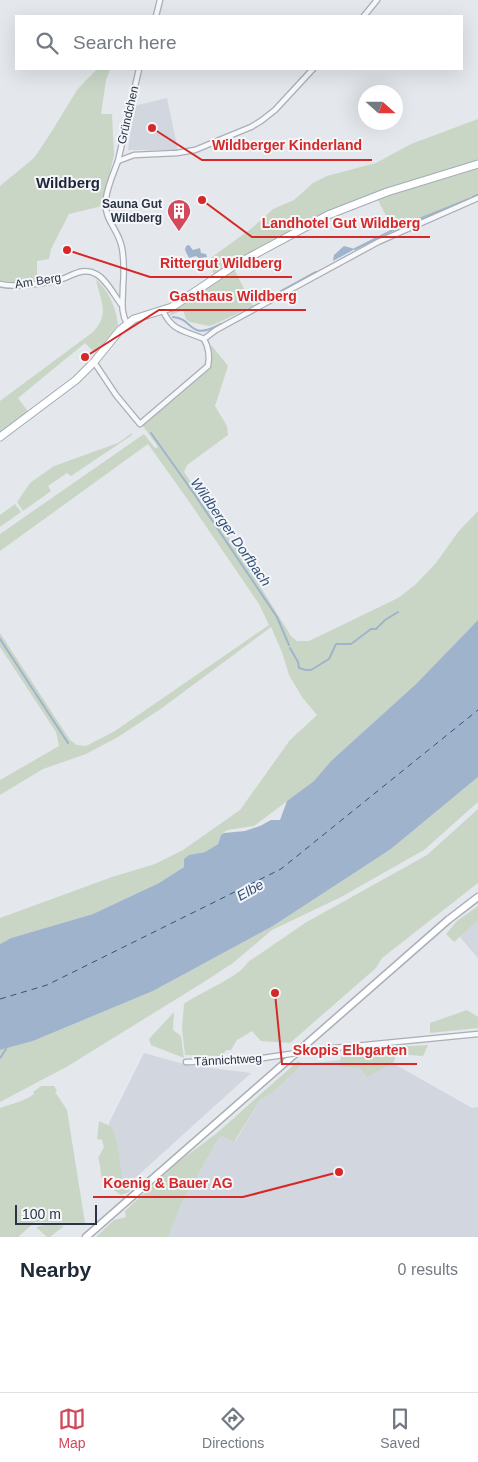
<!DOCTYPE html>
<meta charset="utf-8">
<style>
body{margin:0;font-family:Arial,sans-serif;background:#f6f6f7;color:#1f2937}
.compass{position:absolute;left:358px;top:85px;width:45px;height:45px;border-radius:50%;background:#fff;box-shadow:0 5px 20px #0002;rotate:111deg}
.scale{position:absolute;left:15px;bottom:12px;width:82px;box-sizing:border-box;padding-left:5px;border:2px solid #2b3445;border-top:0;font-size:14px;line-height:18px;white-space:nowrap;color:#2b3445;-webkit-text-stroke:4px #f4f6f9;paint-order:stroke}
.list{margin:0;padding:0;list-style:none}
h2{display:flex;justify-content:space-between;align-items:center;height:65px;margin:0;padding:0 20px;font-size:21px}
h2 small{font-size:16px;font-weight:400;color:#747a83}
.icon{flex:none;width:28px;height:28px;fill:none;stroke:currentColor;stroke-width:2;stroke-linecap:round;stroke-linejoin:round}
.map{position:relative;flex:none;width:478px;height:1237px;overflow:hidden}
.search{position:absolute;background:#fff;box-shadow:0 5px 20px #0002;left:15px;right:15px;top:15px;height:55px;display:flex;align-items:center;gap:12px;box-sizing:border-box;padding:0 18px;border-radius:0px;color:#747a83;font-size:19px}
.sheet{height:155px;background:#fff}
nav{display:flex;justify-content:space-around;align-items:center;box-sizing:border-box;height:70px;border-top:1px solid #e0e1e3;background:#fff;font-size:14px;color:#747a83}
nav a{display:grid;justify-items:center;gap:2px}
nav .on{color:#d1495b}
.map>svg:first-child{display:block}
.built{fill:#d2d6de}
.green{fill:#c9d6c5}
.water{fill:#9fb4cc}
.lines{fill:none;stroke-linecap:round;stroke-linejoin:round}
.stream{stroke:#9fb4cc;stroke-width:2}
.ferry{stroke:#34527a;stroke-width:1;stroke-dasharray:6 5;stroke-linecap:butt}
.street-casing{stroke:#a9aeb7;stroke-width:7}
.secondary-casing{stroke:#a9aeb7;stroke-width:9}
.primary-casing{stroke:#a3abb8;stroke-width:9}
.street{stroke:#f7f8fa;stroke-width:4.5}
.secondary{stroke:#fff;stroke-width:6}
.primary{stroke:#fff;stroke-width:7}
.street-bridge-casing{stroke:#a9aeb7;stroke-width:7;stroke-linecap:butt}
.street-bridge{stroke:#f7f8fa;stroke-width:4.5}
.labels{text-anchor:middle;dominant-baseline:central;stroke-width:4;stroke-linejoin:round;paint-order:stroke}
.street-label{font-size:12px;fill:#2b3445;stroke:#f4f6f9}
.poi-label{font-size:12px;font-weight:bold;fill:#2b3445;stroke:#f4f6f9;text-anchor:end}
.water-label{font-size:14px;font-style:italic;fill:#34527a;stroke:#f4f6f9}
.quarter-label{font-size:15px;font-weight:bold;fill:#1d2536;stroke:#f4f6f9}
.leader{fill:none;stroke:#d62828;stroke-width:2}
.callout-dot{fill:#d62828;stroke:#f4f6f9;stroke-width:2}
.callout-label{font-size:14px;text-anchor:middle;font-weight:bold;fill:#d62828;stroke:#f4f6f9;stroke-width:4;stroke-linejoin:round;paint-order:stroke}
</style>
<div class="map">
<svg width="478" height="1237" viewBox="0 0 478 1237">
<rect width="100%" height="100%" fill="#e4e7ec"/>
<g class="built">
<path d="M167,98l11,52h-50l6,-44z"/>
<path d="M478,921v37l-18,-21z"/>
<path d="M144,1053l43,12 64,8 -128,116 -5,2 -9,-68z"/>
<path d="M380,1056l92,52 6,-1v130h-310l15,-36 34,-60 5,-5 13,6 25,-42 12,-7 31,-29z"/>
</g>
<g class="green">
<path d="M97,69h13l-4,11 -5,34h11l2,41 -12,51 -33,8 -18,35 -2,10 -12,2v19l-29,4 -8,-3v-95l34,-28 18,-27 25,-41z"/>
<path d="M478,119v42c-31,11 -64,17 -95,29 -59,23 -115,51 -169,84l-6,-14 44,-32 21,-19 21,-9 19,-17 14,-7 49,-13 35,-19z"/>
<path d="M478,168v28l-84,36 -17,-34z"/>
<path d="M234,269l19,37 -40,19 -4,1 -19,-4 -4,-3 -3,-9 -14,6 3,-6 11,-5z"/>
<path d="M96,280c12,9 21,30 22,45l-23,28 -10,-10 -67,55 11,15 -29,21v-33l93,-69c17,-18 8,-30 3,-52z"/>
<path d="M212,346l16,20 -13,40 12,20 1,9 -41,30 -3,7 61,90 46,74 6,5h12l89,-43 17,-13 21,-22 22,-31 20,-21v109l-62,64 -85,77 -17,20 -60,45 -27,4 -6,5 -3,9 -13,8 -16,3 -5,12 -25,16 -66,31 -82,24 -11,6v-26l112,-41 43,-13 28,-14 57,-40 50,-70 27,-25 -15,-18 -13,-22 -7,-23 -11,-25 -109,81 -44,29 -32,17 -43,15 -43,26v-15l59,-34 -3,-14 -56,-85v-14l70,107 7,5 9,1 29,-15 154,-106 -10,-21 -71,-104 -40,-56 -148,107v-17l144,-100 11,14 3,-1 -15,-21 67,-57 2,-8 -2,-14z"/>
<path d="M132,433v2l-61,41 -4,-3 -19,13 3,5 -28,20 -6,-9 13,-19 24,-17 64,-23z"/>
<path d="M15,504l6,8 -21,15v-12z"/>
<path d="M478,777v25l-54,48 -83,47 -69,33 -39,33 -34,22 -131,81 -68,36v-52l33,-9 120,-50 120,-65 118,-77z"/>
<path d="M478,809v74l-96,75 -6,10 -86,75 -29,-2 -9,-10 -15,9 -6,10h-5l-4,6 -37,-1 -3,-26 2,-25c15,-11 57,-28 64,-42l57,-39 122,-68z"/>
<path d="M478,906v15l-24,21 -8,-8 11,-13z"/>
<path d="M467,1010l11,7v11l-48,5v-10z"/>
<path d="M174,1012l-1,18 8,6 3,22 -33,-13 -2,-6z"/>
<path d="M428,1045l-5,11 -27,-2 -2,8 -27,15 -7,-9 -19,-2 -1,-7 6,-9z"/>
<path d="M298,1061l5,3 -31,29 -12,7 -26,42 -12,-6 -5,5 -34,60 -15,36h-72l18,-17 12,-3 -1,-6 52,-48 40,-30z"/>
<path d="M41,1086h13l3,5 -2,1 12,18 18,113 -50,-1 -17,15h-18v-129c11,-4 25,-7 34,-14l-1,-2z"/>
<path d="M99,1121c3,2 8,3 11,5 8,7 11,45 12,56l9,4 -2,6 -8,3c-6,-5 -16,-9 -19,-16 -2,-7 -1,-14 -4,-21l6,-11 -2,-7 -5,-1z"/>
<path d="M49,1224l15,2 -14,11h-3l-11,-10z"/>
</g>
<g class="water">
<path d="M189,245l4,5 7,-2 1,5 5,1 1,3 -8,1 -3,-2 -7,2 -4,-8 1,-4z"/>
<path d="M344,246l11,3 -22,12 1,-6z"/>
<path d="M478,620v157l-87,72 -118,77 -120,65 -120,50 -33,9v-106l11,-6 82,-24 66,-31 25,-16v-8l5,-4 16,-3 13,-8 3,-9 3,-2 21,-2 15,-5 11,-6h9l7,-19 27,-20 17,-20 85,-77z"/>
</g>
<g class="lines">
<g class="stream">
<path d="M473,197l5,-2"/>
<path d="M355,249l42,-21 72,-29"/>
<path d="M265,300l51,-28"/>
<path d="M250,309l5,-3"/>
<path d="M173,317c22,2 15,25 48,7"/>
<path d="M151,433l44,62 82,122 12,28"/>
<path d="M0,639l68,104"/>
<path d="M290,648l8,14 1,6 7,2h5l18,-11 7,-15h15l20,-15h5l9,-9 13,-8"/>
<path d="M0,1058l6,-9"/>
</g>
<path class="ferry" d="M0,999l47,-14 234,-116 197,-159"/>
<g class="street-casing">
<g id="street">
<path d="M156,16l4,-16"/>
<path d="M364,16l13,-16"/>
<path d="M118,161l21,-92"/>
<path d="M0,284c12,4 50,-1 62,-5 11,-4 22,-12 34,-5 10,5 18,21 25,30"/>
<path d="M163,311c10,21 21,19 41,28"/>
<path d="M127,324c-7,-14 -4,-23 -4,-38 1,-12 1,-26 -1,-38 -4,-21 -19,-27 -16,-50 2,-13 8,-26 12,-37l16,-6 43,-2 18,-3 56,-23 10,-6 14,-11 38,-41"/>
<path d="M204,339l12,-9 162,-88 100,-44"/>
<path d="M94,362l22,33 24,29 68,-58c2,-10 1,-18 -4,-27"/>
<path d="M324,1049l154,-15"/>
<path d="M186,1062l53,-1 24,-3"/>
</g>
</g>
<g class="secondary-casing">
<path id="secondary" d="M86,1237l362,-317 30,-23"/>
</g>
<g class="primary-casing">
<path id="primary" d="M0,437l76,-57 18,-18 26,-32 14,-11 38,-12 63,-42 93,-50 59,-23 91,-28"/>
</g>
<use href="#street" class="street"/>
<use href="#secondary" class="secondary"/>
<use href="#primary" class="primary"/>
<g class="street-bridge-casing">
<path id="street-bridge" d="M263,1058l61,-9"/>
</g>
<use href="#street-bridge" class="street-bridge"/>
</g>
<defs>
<g id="building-pin" transform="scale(1.25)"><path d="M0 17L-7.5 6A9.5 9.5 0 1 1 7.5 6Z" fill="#d1495b" stroke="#f4f6f9"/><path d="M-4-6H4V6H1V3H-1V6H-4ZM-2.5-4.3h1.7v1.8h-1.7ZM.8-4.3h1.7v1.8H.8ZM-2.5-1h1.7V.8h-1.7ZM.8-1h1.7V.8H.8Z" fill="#fff"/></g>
</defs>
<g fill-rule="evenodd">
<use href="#building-pin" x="179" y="211"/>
</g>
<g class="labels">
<g class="street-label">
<text transform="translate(128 115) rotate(-77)">Gründchen</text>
<text transform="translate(38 281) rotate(-9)">Am Berg</text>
<text transform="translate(228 1060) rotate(-3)">Tännichtweg</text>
</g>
<g class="poi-label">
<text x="162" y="204">Sauna Gut<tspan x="162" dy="14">Wildberg</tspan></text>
</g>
<g class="water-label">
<text transform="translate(231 532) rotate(55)">Wildberger Dorfbach</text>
<text transform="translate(250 890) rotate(-30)">Elbe</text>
</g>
<g class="quarter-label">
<text x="68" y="182">Wildberg</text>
</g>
</g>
<path class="leader" d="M152 128L202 160H372M202 200L252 237H430M67 250L150 277H292M85 357L159 310H306M275 993L282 1064H417M339 1172L243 1197H93"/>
<g class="callout-dot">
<circle cx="152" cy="128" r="5"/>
<circle cx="202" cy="200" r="5"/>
<circle cx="67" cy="250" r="5"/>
<circle cx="85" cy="357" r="5"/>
<circle cx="275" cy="993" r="5"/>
<circle cx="339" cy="1172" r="5"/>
</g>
<g class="callout-label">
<text x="287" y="150">Wildberger Kinderland</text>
<text x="341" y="228">Landhotel Gut Wildberg</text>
<text x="221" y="268">Rittergut Wildberg</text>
<text x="233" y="301">Gasthaus Wildberg</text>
<text x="350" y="1055">Skopis Elbgarten</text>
<text x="168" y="1188">Koenig &amp; Bauer AG</text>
</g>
</svg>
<svg class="compass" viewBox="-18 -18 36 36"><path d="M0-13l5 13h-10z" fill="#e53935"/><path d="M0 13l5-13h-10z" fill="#747a83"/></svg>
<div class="scale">100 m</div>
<div class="search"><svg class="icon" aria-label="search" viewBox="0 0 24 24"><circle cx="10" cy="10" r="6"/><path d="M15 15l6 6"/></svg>Search here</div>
</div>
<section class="sheet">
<h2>Nearby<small>0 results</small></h2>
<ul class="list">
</ul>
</section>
<nav>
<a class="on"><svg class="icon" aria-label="map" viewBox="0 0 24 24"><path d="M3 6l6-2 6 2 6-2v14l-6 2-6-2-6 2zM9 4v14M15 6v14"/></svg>Map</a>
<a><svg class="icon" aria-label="directions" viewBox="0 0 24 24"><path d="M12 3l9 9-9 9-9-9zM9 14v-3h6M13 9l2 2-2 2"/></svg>Directions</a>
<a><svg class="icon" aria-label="saved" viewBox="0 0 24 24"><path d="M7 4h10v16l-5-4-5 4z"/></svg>Saved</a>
</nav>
